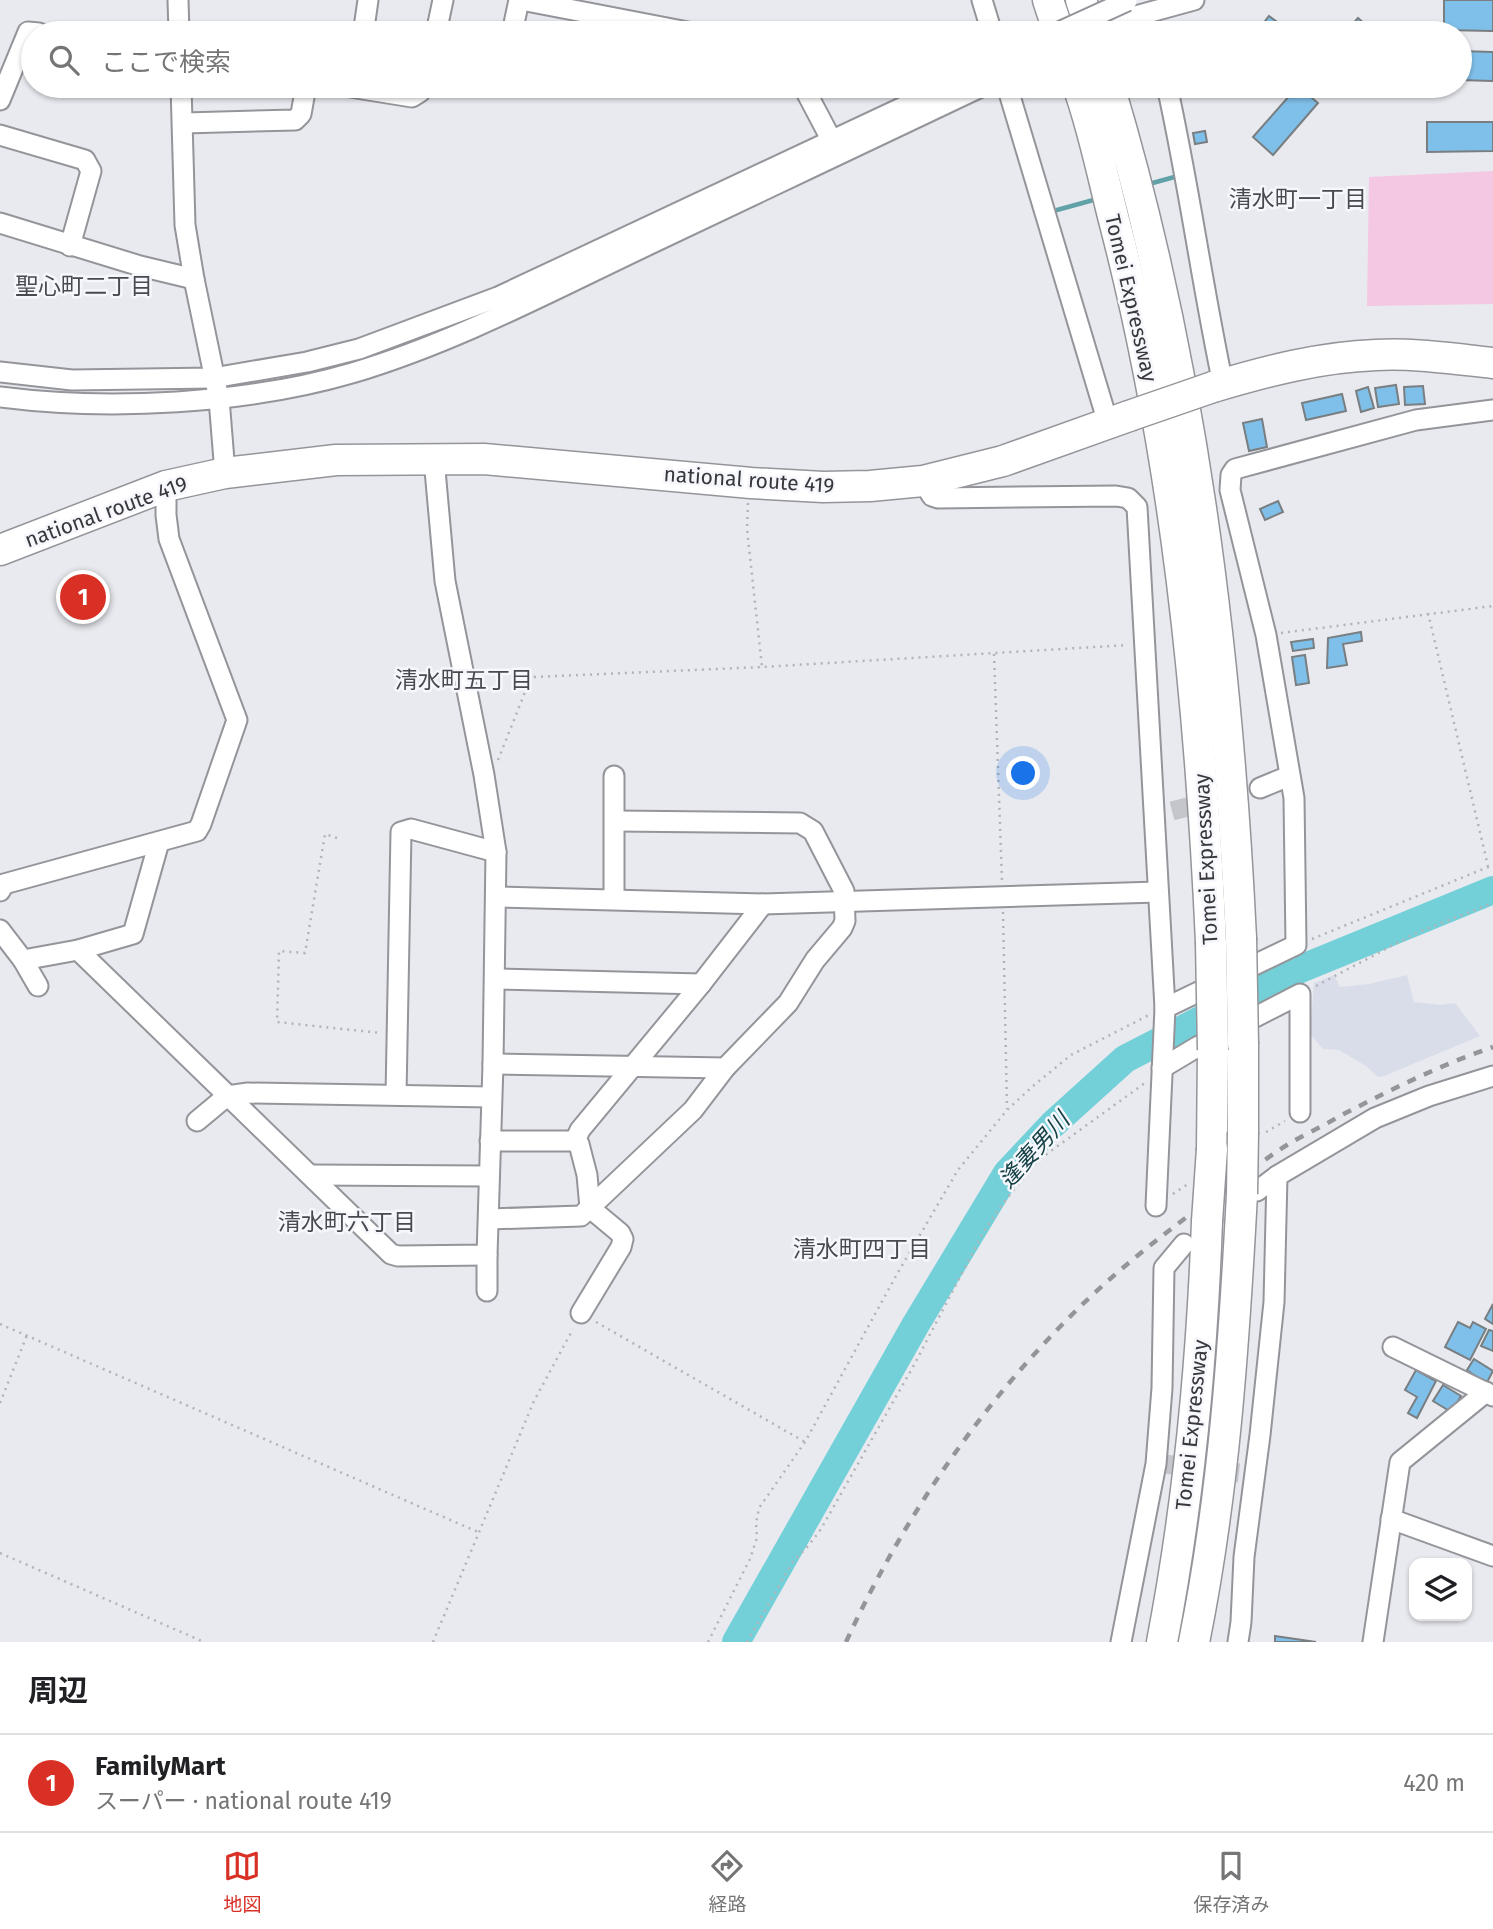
<!DOCTYPE html>
<html lang="ja">
<meta charset="utf-8">
<style>
body{margin:0;font-family:"Fira Sans","Noto Sans JP",sans-serif;background:#f2f2f2;color:#202124}
.controls{position:absolute;right:21px;bottom:21px;display:grid;overflow:hidden;border-radius:14px;box-shadow:0 2px 5px #0004}
.controls button{width:63px;height:63px;display:grid;place-items:center;padding:0;border:0;border-bottom:2px solid #e0e0e0;background:#fff;color:#202124;font:35px sans-serif}
.you{position:absolute;left:1024px;top:774px;width:24px;height:24px;margin:-18px;border:5px solid #fff;border-radius:50%;background:#1a73e8;box-shadow:0 0 0 10px #1a73e833}
.badge{display:grid;place-items:center;width:46px;height:46px;border-radius:50%;background:#d93025;color:#fff;font-size:23px;font-weight:700}
.pin{position:absolute;translate:-50% -50%;border:4px solid #fff;box-shadow:0 2px 7px #0006}
.list{margin:0;padding:0;list-style:none}
h2{display:flex;justify-content:space-between;align-items:center;height:91px;margin:0;padding:0 28px;font-size:30px}
h2 small{font-size:23px;font-weight:400;color:#757577}
.list li{display:grid;grid-template-columns:46px 1fr auto;gap:21px;align-items:center;box-sizing:border-box;height:98px;padding:0 28px;border-top:2px solid #e0e0e0}
.list b{display:block;font-size:26px;white-space:nowrap}
.list p{margin:0;font-size:23px;white-space:nowrap;color:#757577}
.list em{font-size:23px;font-style:normal;color:#757577}
.icon{flex:none;width:38px;height:38px;fill:none;stroke:currentColor;stroke-width:2;stroke-linecap:round;stroke-linejoin:round}
.map{position:relative;flex:none;width:1493px;height:1642px;overflow:hidden}
.search{position:absolute;background:#fff;box-shadow:0 2px 5px #0004;left:21px;right:21px;top:21px;height:77px;display:flex;align-items:center;gap:18px;box-sizing:border-box;padding:0 24px;border-radius:38px;color:#757577;font-size:26px}
.sheet{height:189px;background:#fff}
nav{display:flex;justify-content:space-around;align-items:center;box-sizing:border-box;height:98px;border-top:2px solid #e0e0e0;background:#fff;font-size:19px;color:#757577}
nav a{display:grid;justify-items:center;gap:4px}
nav .on{color:#d93025}
.map>svg:first-child{display:block}
.built{fill:#d9dde9}
.green{fill:#f4c7e2}
.lines{fill:none;stroke-linecap:round;stroke-linejoin:round}
.stream{stroke:#61a2a9;stroke-width:4.5}
.river{stroke:#73d0d8;stroke-width:28}
.building{fill:#7fc0ea;stroke:#797e81;stroke-width:2}
.minor-tunnel{stroke:#c5c6cb;stroke-width:19;stroke-dasharray:19 10;stroke-linecap:butt}
.minor-casing{stroke:#94959a;stroke-width:23}
.highway-casing{stroke:#94959a;stroke-width:33}
.path{stroke:#b2b3b7;stroke-width:2.5;stroke-dasharray:2 5;stroke-linecap:butt}
.minor{stroke:#fff;stroke-width:19}
.highway{stroke:#fff;stroke-width:30}
.rail{stroke:#949599;stroke-width:4.5;stroke-dasharray:9 9;stroke-linecap:butt}
.minor-bridge-casing{stroke:#94959a;stroke-width:23;stroke-linecap:butt}
.highway-bridge-casing{stroke:#94959a;stroke-width:33;stroke-linecap:butt}
.minor-bridge{stroke:#fff;stroke-width:19}
.highway-bridge{stroke:#fff;stroke-width:30}
.labels{text-anchor:middle;dominant-baseline:central;stroke-width:5;stroke-linejoin:round;paint-order:stroke}
.street-label{font-size:21px;fill:#38383b;stroke:#f6f7fd}
.neighbourhood-label{font-size:23px;fill:#494a4f;stroke:#f6f7fd}
.water-label{font-size:23px;font-style:italic;fill:#164245;stroke:#f6f7fd}
</style>
<div class="map">
<svg width="1493" height="1642" viewBox="0 0 1493 1642">
<rect width="100%" height="100%" fill="#e8eaef"/>
<path class="built" d="M1334,975l6,12 29,-3 38,-9 7,27 26,3 15,-2 25,33 -96,40 -6,1 -12,-11 -27,-16 -16,-1 -13,-15 4,-51z"/>
<path class="green" d="M1493,171v133l-126,2 2,-129z"/>
<g class="lines">
<g class="stream">
<path d="M1149,184l29,-8"/>
<path d="M1057,210l40,-11"/>
</g>
<path class="river" d="M736,1642l180,-318 91,-151 45,-48 73,-66 168,-87 200,-82"/>
</g>
<g class="building">
<path d="M1444,0h49v31l-49,-1z"/>
<path d="M1269,16l23,17h-36z"/>
<path d="M1358,18l17,15h-30z"/>
<path d="M1460,51l33,1v29l-33,-1z"/>
<path d="M1298,86l20,17 -45,52 -20,-18z"/>
<path d="M1427,122h66v29l-66,1z"/>
<path d="M1205,131l2,11 -12,2 -2,-11z"/>
<path d="M1396,385l3,19 -21,3 -3,-19z"/>
<path d="M1423,386l2,18 -20,1 -1,-18z"/>
<path d="M1368,387l6,21 -13,4 -5,-21z"/>
<path d="M1342,394l4,17 -40,9 -4,-17z"/>
<path d="M1262,419l5,28 -18,4 -6,-28z"/>
<path d="M1278,501l5,11 -18,8 -5,-11z"/>
<path d="M1361,632l1,9 -19,3 4,21 -20,3 1,-30z"/>
<path d="M1313,639l1,9 -21,3 -2,-9z"/>
<path d="M1305,655l4,28 -13,2 -4,-28z"/>
<path d="M1493,1304v20l-8,-5z"/>
<path d="M1458,1322l12,6 3,-6 13,7 -16,31 -25,-13z"/>
<path d="M1489,1330l4,1v20l-12,-5z"/>
<path d="M1474,1359l19,12 -7,13 -19,-14z"/>
<path d="M1416,1370l20,11 -19,37 -9,-5 9,-16 -12,-7z"/>
<path d="M1443,1385l18,11 -10,16 -18,-11z"/>
<path d="M1275,1636l41,6h-41z"/>
</g>
<g class="lines">
<g class="minor-tunnel">
<path d="M1172,811l88,-23"/>
<path d="M1164,1464l75,9"/>
</g>
<g class="minor-casing">
<g id="minor">
<path d="M178,0l1,33"/>
<path d="M521,0l172,33"/>
<path d="M982,0l10,33"/>
<path d="M364,28l4,-28"/>
<path d="M436,33l7,-33"/>
<path d="M512,33l7,-33"/>
<path d="M1097,33l35,-16 62,-17"/>
<path d="M181,86l4,139 9,54 25,120 6,74"/>
<path d="M344,86l68,11 8,-5 2,-6"/>
<path d="M803,86l29,55"/>
<path d="M1007,86l101,337"/>
<path d="M1167,86c22,99 35,199 56,298"/>
<path d="M0,100l28,-68 11,1"/>
<path d="M184,123l111,-3 6,-6 5,-28"/>
<path d="M0,135l85,25 6,11 -21,75"/>
<path d="M0,223l140,43 54,13"/>
<path d="M0,372l72,8 141,-2 94,-16 52,-13 139,-52 450,-211"/>
<path d="M0,397c109,14 246,7 352,-24 104,-31 199,-82 296,-128 112,-53 223,-106 335,-159"/>
<path d="M923,481l9,15 6,2 178,-2 12,2 9,9 28,501 -9,198"/>
<path d="M614,776v123"/>
<path d="M1260,788l29,-12"/>
<path d="M0,891l4,-7 193,-53 4,-7 36,-104 -68,-181 -3,-24v-29"/>
<path d="M496,897l267,7 395,-12"/>
<path d="M0,930l23,30 55,-10 55,-16 26,-92"/>
<path d="M78,950l313,304 7,2 89,-1 6,-191 3,-212 -12,-77 -39,-194 -11,-122"/>
<path d="M23,960l15,26"/>
<path d="M495,979l206,5"/>
<path d="M1165,1008l131,-63 -2,-147 -28,-163 -36,-145 1,-15 4,-6 181,-49 77,-10"/>
<path d="M493,1064l232,4"/>
<path d="M1162,1068l35,-21 103,-53v118"/>
<path d="M396,1095l5,-263 10,-3 85,23"/>
<path d="M197,1121l30,-25 21,-3 243,4"/>
<path d="M490,1141h85"/>
<path d="M310,1175l179,1"/>
<path d="M1257,1191l20,-15 98,-58 54,-22 64,-20"/>
<path d="M489,1219l92,-3 112,-106 32,-42 63,-65 27,-43 27,-32 3,-7 -1,-30 -31,-60 -13,-8 -185,-2"/>
<path d="M487,1255v36"/>
<path d="M581,1313l40,-66 2,-8 -3,-6 -30,-25 -3,-33 -8,-31 -4,-3 5,-11 121,-146 62,-80"/>
<path d="M1393,1347l100,49"/>
<path d="M1391,1519l102,37"/>
<path d="M1121,1642l35,-178 6,-76 2,-120 20,-24"/>
<path d="M1238,1642l3,-20 3,-65 16,-122 14,-133 3,-126"/>
<path d="M1373,1642l27,-180 86,-70"/>
</g>
</g>
<g class="highway-casing">
<g id="highway">
<path d="M1048,0l11,33"/>
<path d="M1081,0l11,33"/>
<path d="M1078,86c16,44 25,92 37,138 61,234 85,477 96,718"/>
<path d="M1109,86c83,277 118,563 132,852"/>
<path d="M1213,387c54,-16 107,-30 163,-32 39,-2 78,4 117,8"/>
<path d="M0,550l166,-64 59,-13 111,-13 148,-1 267,24 72,4 47,-1 53,-5 80,-20 126,-45"/>
<path d="M1243,1044v88"/>
<path d="M1212,1149l1,-99"/>
<path d="M1162,1642c27,-140 40,-279 45,-421"/>
<path d="M1194,1642c30,-148 40,-298 48,-448"/>
</g>
</g>
<g class="path">
<path d="M748,503l-1,26 15,138"/>
<path d="M1428,613l60,253"/>
<path d="M1281,633l212,-27"/>
<path d="M994,654l8,227"/>
<path d="M498,760l31,-78 5,-5 228,-10 366,-22"/>
<path d="M337,838l-12,-4 -20,119 -26,-2 -2,71 104,11"/>
<path d="M1003,912l4,197"/>
<path d="M1312,939l181,-74"/>
<path d="M1316,986l100,-53 77,-30"/>
<path d="M1266,1132l19,-11"/>
<path d="M1173,1194l15,-10"/>
<path d="M596,1322l209,120"/>
<path d="M0,1324l478,208"/>
<path d="M0,1403l27,-68"/>
<path d="M0,1553l204,89"/>
<path d="M433,1642l101,-241 39,-72"/>
<path d="M708,1642l42,-83 7,-21 -1,-15 3,-15 46,-66 92,-168 61,-104 49,-60 26,-24 38,-31 78,-40"/>
<path d="M747,1642l45,-79 17,-18 12,-16 93,-164 69,-132 20,-30 34,-42 108,-78"/>
</g>
<use href="#minor" class="minor"/>
<use href="#highway" class="highway"/>
<path class="rail" d="M846,1642c52,-113 123,-221 210,-311 51,-54 110,-100 171,-143 20,-14 39,-30 60,-43 16,-10 35,-18 51,-28 50,-26 102,-52 155,-70"/>
<g class="minor-bridge-casing">
<path id="minor-bridge" d="M1057,33l70,-32"/>
</g>
<g class="highway-bridge-casing">
<g id="highway-bridge">
<path d="M1129,416l84,-29"/>
<path d="M1241,938l2,106"/>
<path d="M1211,942l2,108"/>
<path d="M1242,1194l1,-62"/>
<path d="M1207,1221l5,-72"/>
</g>
</g>
<use href="#minor-bridge" class="minor-bridge"/>
<use href="#highway-bridge" class="highway-bridge"/>
</g>
<g class="labels">
<g class="street-label">
<text transform="translate(1131 298) rotate(77)">Tomei Expressway</text>
<text transform="translate(749 480) rotate(4)">national route 419</text>
<text transform="translate(106 512) rotate(-20)">national route 419</text>
<text transform="translate(1206 859) rotate(-93)">Tomei Expressway</text>
<text transform="translate(1192 1425) rotate(-84)">Tomei Expressway</text>
</g>
<g class="neighbourhood-label">
<text x="1298" y="199">清水町一丁目</text>
<text x="84" y="286">聖心町二丁目</text>
<text x="464" y="680">清水町五丁目</text>
<text x="347" y="1222">清水町六丁目</text>
<text x="862" y="1249">清水町四丁目</text>
</g>
<g class="water-label">
<text transform="translate(1034 1150) rotate(-48)">逢妻男川</text>
</g>
</g>
</svg>
<div class="controls">
<button><svg class="icon" aria-label="layers" viewBox="0 0 24 24"><path d="M12 4l9 5-9 5-9-5zM3 14l9 5 9-5"/></svg></button>
</div>
<div class="you"></div>
<div class="pin badge" style="left:83px;top:597px">1</div>
<div class="search"><svg class="icon" aria-label="search" viewBox="0 0 24 24"><circle cx="10" cy="10" r="6"/><path d="M15 15l6 6"/></svg>ここで検索</div>
</div>
<section class="sheet">
<h2>周辺<small></small></h2>
<ul class="list">
<li><span class="badge">1</span><div><b>FamilyMart</b><p>スーパー · national route 419</p></div><em>420 m</em></li>
</ul>
</section>
<nav>
<a class="on"><svg class="icon" aria-label="map" viewBox="0 0 24 24"><path d="M3 6l6-2 6 2 6-2v14l-6 2-6-2-6 2zM9 4v14M15 6v14"/></svg>地図</a>
<a><svg class="icon" aria-label="directions" viewBox="0 0 24 24"><path d="M12 3l9 9-9 9-9-9zM9 14v-3h6M13 9l2 2-2 2"/></svg>経路</a>
<a><svg class="icon" aria-label="saved" viewBox="0 0 24 24"><path d="M7 4h10v16l-5-4-5 4z"/></svg>保存済み</a>
</nav>
